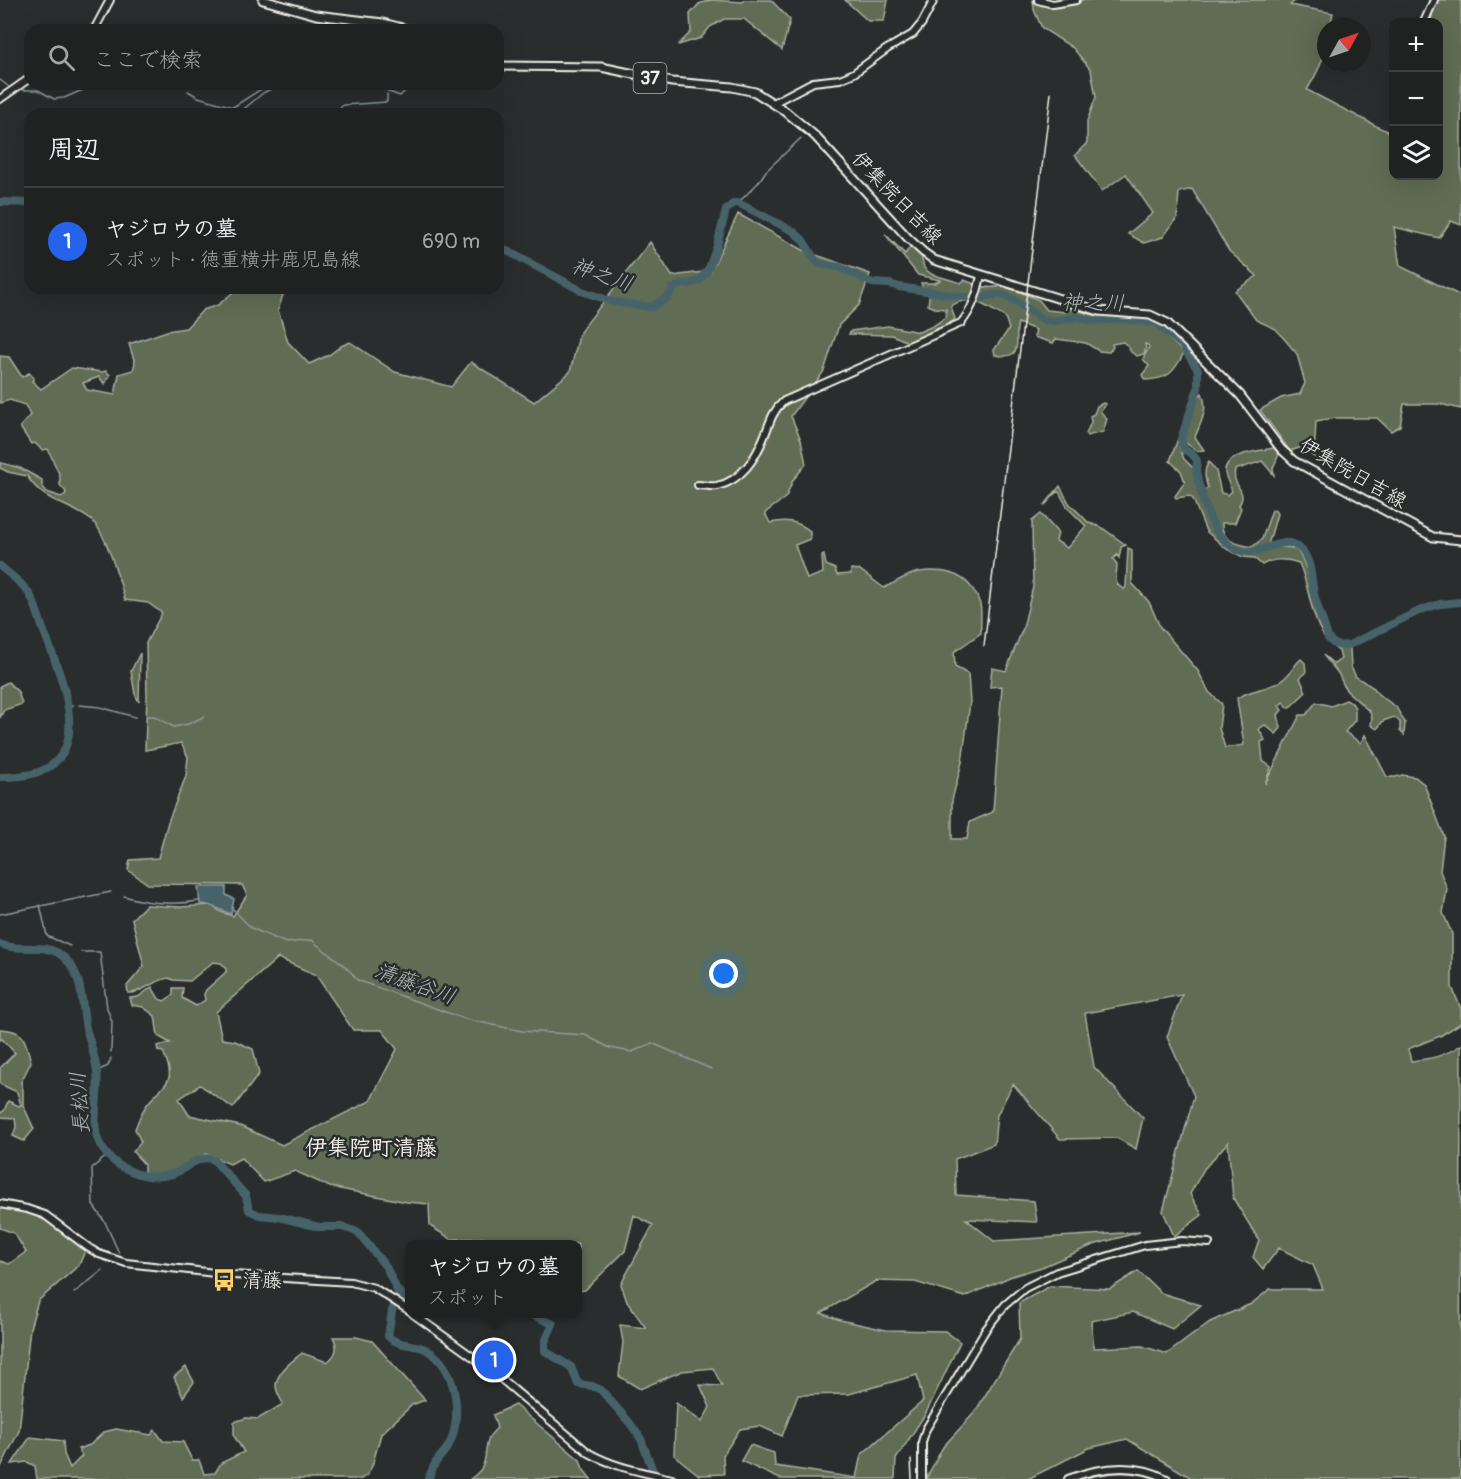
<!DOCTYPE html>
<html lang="ja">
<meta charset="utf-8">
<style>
body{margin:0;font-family:Pangolin,"Klee One",sans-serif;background:#282a2a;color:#f1f3f6}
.controls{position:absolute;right:18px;top:18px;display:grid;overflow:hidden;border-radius:12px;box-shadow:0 6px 24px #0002}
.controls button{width:54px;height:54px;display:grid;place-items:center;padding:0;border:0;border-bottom:2px solid #3d3f40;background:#202222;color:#f1f3f6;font:30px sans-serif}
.compass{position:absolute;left:1317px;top:18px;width:54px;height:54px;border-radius:50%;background:#202222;box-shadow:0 6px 24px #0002;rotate:50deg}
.you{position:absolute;left:724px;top:974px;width:21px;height:21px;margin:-15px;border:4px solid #fff;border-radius:50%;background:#1a73e8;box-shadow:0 0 0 9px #1a73e833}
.badge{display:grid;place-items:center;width:39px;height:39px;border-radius:50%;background:#2563eb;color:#fff;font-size:20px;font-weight:700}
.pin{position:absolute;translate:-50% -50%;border:3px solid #fff;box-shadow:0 2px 6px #0006}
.popup{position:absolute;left:405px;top:1240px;width:177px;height:78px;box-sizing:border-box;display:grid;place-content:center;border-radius:12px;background:#202222;filter:drop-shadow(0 2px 4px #0005);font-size:20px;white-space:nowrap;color:#a2a4a5}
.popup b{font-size:22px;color:#f1f3f6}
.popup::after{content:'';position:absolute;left:50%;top:100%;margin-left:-12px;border:12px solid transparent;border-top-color:#202222}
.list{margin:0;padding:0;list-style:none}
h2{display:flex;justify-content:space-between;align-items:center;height:78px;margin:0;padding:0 24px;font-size:26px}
h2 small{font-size:20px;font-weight:400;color:#a2a4a5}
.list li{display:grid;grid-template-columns:39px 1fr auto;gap:18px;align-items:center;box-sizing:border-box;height:108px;padding:0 24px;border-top:2px solid #3d3f40}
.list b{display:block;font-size:22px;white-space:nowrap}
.list p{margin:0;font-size:20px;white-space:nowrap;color:#a2a4a5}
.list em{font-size:20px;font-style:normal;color:#a2a4a5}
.icon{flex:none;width:33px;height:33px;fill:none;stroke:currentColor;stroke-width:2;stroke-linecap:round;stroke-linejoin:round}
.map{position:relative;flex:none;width:1461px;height:1479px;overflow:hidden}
.search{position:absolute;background:#202222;box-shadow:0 6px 24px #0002;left:24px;top:24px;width:480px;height:66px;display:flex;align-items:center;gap:15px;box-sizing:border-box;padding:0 21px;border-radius:18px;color:#a2a4a5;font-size:22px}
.panel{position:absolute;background:#202222;box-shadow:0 6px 24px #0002;left:24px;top:108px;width:480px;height:186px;border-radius:18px}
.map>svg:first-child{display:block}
.green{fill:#606c53;stroke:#aaae9e;stroke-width:1.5;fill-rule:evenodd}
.water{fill:#47636b;stroke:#8c9c9d;stroke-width:1.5}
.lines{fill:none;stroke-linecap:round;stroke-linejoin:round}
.stream{stroke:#8c9c9d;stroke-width:1.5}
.river{stroke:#47636b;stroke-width:8}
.secondary-casing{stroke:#f4f1e8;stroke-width:10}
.primary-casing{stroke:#f4f1e8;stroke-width:11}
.secondary{stroke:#2a2d2e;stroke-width:6}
.primary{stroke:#2a2d2e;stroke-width:7}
.rail{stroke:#f4f1e8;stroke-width:1.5}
.labels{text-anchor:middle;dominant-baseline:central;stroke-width:5;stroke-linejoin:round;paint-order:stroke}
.shield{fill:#2a2d2e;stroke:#b7b6b0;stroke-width:1.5}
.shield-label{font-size:18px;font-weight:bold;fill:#f4f1e8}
.street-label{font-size:20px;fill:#f4f1e8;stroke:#2a2d2e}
.poi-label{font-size:20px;fill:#f4f1e8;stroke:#2a2d2e;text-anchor:start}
.water-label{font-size:21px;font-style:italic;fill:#afb8b6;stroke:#2a2d2e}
.quarter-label{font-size:22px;font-weight:bold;fill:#f4f1e8;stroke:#2a2d2e}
</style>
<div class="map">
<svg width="1461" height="1479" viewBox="0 0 1461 1479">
<rect width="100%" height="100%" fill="#2a2d2e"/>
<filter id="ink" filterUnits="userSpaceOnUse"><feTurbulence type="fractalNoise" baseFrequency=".0167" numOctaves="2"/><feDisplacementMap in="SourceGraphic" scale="12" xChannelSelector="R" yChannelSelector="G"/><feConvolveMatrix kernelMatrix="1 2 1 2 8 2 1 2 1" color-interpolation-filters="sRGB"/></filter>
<g filter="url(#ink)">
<g class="green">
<path d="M710,0l33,2v-2h28l19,20 -8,30 -38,-31h-20l-14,8 -9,11 -23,7 13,-13 -1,-18 9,-10z"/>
<path d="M845,0h43l-4,21h-16z"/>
<path d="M1033,0h263l-6,5 43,8 -3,14h-4c0,29 -4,38 -19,63l73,38 13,5 1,43h44v-154h-7l2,-11 -4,-11h32v225l-10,-4 -12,17 -45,-11 6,39 61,30v113l-21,-5h-36l-4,22 -9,5 -14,-13h-42l-19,3 -2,36 -12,-10 -12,4 -30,-41 21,-12 19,-4 5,-11 -8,-29 -21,-25 -20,-9 -21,-29 22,-15 -28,-25 -37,-62 -13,3 -2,26 -14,19 -19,6 -16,-9 25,-21 -27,-39 -24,17 -27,-36 12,-12v-22l9,-24 -5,-27 -18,-22 -31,-20 -8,-18z"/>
<path d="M738,214l67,37 65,23 -11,31 -20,20 -15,46 -33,45 10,24 5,24 -13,16 -7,17 -21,16 5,10c16,-3 26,-3 40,8v8l-15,6 12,34 16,-6 -1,-18h2l2,10 9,4 2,6 14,-1v-5l9,1 24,18c11,-5 23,-14 35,-16 28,-4 52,3 61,32 2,9 0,20 1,29l-27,19 1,15 13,7 2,28 -8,60 -10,38v39h15l3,-17 23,-10 9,-126 -12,1 2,-19 14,3 17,-43 10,-41 -1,-66 9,-7 17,19 -2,8 11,7 19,-22 -18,-18 -9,-16h-2l-13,14 16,-20 9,17 20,20 12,4 25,18 -5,2 -2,11 -2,-3 -4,4 4,5c0,12 -5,20 7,25l2,-2 2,-39 4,2v33l17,19 11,25 38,44 11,21 13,12 -3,24 6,20 19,-3 -7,-47c13,-9 34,-9 45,-18 8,-5 12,-15 19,-21l4,4 1,10 -6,5 6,14 -17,16 -6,-6 -4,4 3,4 -4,5 3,13 -5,6 -11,-9 -6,4 6,11 -4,2 2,19 8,6 -6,17 35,-69h6l10,-13 15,4 15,-6 6,3 3,5v12l-10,12 16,11 4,-8 22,42h9l6,-2 13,2 9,7 20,52 -4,35 7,18 -4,24 9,21v53l9,22v14l-21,13 -32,13 3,12c19,-2 34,-5 50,-16l-1,434h-267l-66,-40 -38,9 -61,31h-102l17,-32 32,-35 45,-73 -1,-36 31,-17 60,3 28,-18 23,22 40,12 -29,24 -39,-17 -42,9 3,27 48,-2 25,8 43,-32 41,-18 19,-15h53l-10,-24 -34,-17 -16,21 -10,-12 6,-17 -26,-42 -5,-56 -24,27 -14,25 12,21 -28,21 -11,-25 31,-115 -27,-59 15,-42 -97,18 9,54 49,51 -7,31 -19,-11 -57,1 -47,-55 -16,31 -3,29 -39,15 1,36 78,6 3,21 -71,-3 28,22 146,-9 -47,13 -51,22 -30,9 -47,21 -50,-15 -39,-1 -55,32 19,7 46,10 59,1 15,11 -34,71 -30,46 -1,20h-115l-39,-18 9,-16 24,8 1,13 81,12 5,-23 62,-54 -6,-26 -68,19 -51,1 -16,41 -22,-10 -20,3 -17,26 1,19 -25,1 -25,-20 2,-52 26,19 8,-15 -10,-22 22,1 -9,-18 -31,3 -42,18 -21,-13 4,-34 -3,-17 26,3 -19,-26 -6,-18 32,-59 -19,-10 -9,36 -40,39 -7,1v-47h-64l-30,-6 -33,1 -21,-13 -1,-22 -22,-2 -77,-15 -35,-16 -31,11 -23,-24 -11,6 -24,-10c-25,9 -31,25 -62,19v-9l-11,-12 8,-10 -6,-13c3,-8 6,-16 11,-23 16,-23 33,-20 17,-54l-5,-1 -1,-5 13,-3 -12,-7 -3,-20 -12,-9 -11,-2 -2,-7 8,-1 14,-10 7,12 5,2 9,-6v-7h10l-1,10 14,8 9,-6 -1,-6 2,-4 20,-18v-4l-5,-5 -8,-1 -23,19 -17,-1 -4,-2c-16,2 -28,16 -41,15l-1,-7 17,-20 -12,-47 14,-14 35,2 30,-2 10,7 12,4 14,-21 -5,-10 -94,-1 -20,-14 2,-10 28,-2 10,-36 18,-46 2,-19 -7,-14 -36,7 2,-54 -1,-53 16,-30 -14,-10 -23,-3c-5,-18 -20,-70 -34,-80 -24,-18 -46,-16 -64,-44l-19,-4 -8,-4v-5h2l18,5 22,12v6l5,6 14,5 4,-2 1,-3 -6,-7v-9l-12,-27 -6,1 -7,-7 -4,1 -11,-17 10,-12 -5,-10 -15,-5 -10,3v-47l9,1 13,20 7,-4 5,5 -2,3 9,8 31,-21 30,4 4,-1 4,4 -5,9 -6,-7 -16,6 4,7 28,5 4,-21 14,-4 2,-7 -6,-19 38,-13 19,-3 17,-18 15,-5 20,-17h52l-7,7 -5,15 10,32 21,22 20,-9 12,-9 9,-4 45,30 56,15 20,-25 63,40 36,-30 10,-40 70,-90 22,34 39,-5zM278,958l38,17 37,55h29l15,19 -27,52 -88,44 -42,-19 -51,-11 -10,-16 21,-14 33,23 26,-34 -6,-25 -18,-8 -13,-2 -6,-27z"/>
<path d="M885,234l20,20 6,-8 10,9 3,13 7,6 30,9 3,-3c13,5 25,11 39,5l36,15 8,10 18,2 3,-4 26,7 55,9 10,4 25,25c-11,21 -16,26 -39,27l-3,-5 7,-9 -6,-7 6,-12 -1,-2 -3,-1 1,4 -2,6 -7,2 -6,-4 -3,-6 -5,-4 -11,2 1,3 -4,5 -10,-1 -13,-8 -30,-4 -3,4 -19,-6 2,-7 -18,-7c-5,15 9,38 -23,32l-1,-5 15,-21 -4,-12c-19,-10 -33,-24 -54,-11l4,13c-13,12 -31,16 -47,23l-16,-7 -43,-1 2,-3 37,-5 31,6 14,-6 13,-9v-8l-11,-1 -7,-3 2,-16 -7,-1 -2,-5h14l5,-3 -22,-5z"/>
<path d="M1202,393c7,16 -1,29 -7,44l9,13 -7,1 -14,-10 -3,7 4,11 9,9 11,22 4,-2c-3,-9 -5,-18 1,-26l7,9 5,22 7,2 4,-4c-2,-6 -6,-12 -7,-18 -2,-20 35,-22 49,-25l5,6 -6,14 1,7 -12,-14 -27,9c-4,17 14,20 4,35l2,3 -6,15h-13c-1,18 14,21 30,24l10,-8 10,-29h3l2,4 -9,31c8,3 21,0 28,5 10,6 26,71 29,86 7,10 12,13 25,12l1,19 5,10 18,11 4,6 18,13 9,16 -1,12 -4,-4v-9l-6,-5 -11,4 -6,8 -6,-4 1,-7 -2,-6 -24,-22 -8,-17 -15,-18 11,9 7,-5 -2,-8c-29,-18 -27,-59 -40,-88 -12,-4 -27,-5 -37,2l-8,-7 -11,-1 -16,-8 -21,-18 -13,-32 -4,-3 -13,2 -1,-2 10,-14 -4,-11 -11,-10 11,-31 9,-13 7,-19z"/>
<path d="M1103,403l3,1 -6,7 7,8 -4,13 -16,4 -1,-2 5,-12 -1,-6 4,-2 3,-8z"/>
<path d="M140,653l-1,49 -4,-8 -4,-23z"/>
<path d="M8,682l10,10 4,12 -18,6 -4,8v-32z"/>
<path d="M0,1029c26,1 25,11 31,33l-10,20 2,8v15l11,24 -10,12 -11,-5 3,-9 -1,-9 -15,-1v-4l4,-2 4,-10 11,5 2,-1 -4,-13 -17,-8v-16l15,-15 -13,-14 -2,1z"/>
<path d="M0,1207l31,6 15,8 39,30 -6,14 -41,36 -8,27 -11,103 -19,38v-208l9,3 17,-12 -12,-19 -14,-5z"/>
<path d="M333,1337h23l16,4 53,59 -13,5 -31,29 -9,32 -5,9 -6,4h-324l-2,-13 -8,-4 -15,2 18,-27 33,4 1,13 6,14 12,-12 -4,-7 12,-4 14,-13 12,-3 35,6 4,-5 8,11 20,1 9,18h7l5,14 11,-1 6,-10 23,-11 -10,-16v-14l12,-4 12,1 25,-15c-2,-5 -7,-12 -7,-18 0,-14 17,-25 26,-33l25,9c9,-6 12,-15 6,-25z"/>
<path d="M186,1367l8,15 -11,15 -9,-20z"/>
<path d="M515,1405l65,55 3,9 8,10h-121c19,-13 13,-20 18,-39 1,-5 5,-8 9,-12l-4,-13z"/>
</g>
<path class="water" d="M198,887h28v8l8,4 -3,15c-12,-4 -18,-10 -31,-10z"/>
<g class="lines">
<g class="stream">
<path d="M0,80l8,6"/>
<path d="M174,84l2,2"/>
<path d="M381,84l8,8 11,4 12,-12"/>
<path d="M415,84l19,4"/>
<path d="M23,90h15l16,9 10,-1 21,-9 5,-5"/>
<path d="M188,91l10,6 35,10 36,-23"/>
<path d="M238,114l25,-21 17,-9"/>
<path d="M339,114v-5l4,-4 44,-3v-8"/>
<path d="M738,203l20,-20 8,-12 35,-33"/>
<path d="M79,705l21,2 35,10"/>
<path d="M67,706l6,-1"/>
<path d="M147,716h7l20,11 14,-3 17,-8"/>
<path d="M124,896c25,8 49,9 76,5"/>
<path d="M40,905l7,31 23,10"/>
<path d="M233,909l18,19 35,15 26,-3c15,14 34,23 45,40l108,39 57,12 63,4 25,13 22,4 20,-9 59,26"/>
<path d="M0,914l111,-22"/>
<path d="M81,952h19l7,56 5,14 -1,30"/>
<path d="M97,1071l11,-5 3,-8"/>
<path d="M108,1155l-16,13 1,37 12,17 14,31"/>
<path d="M74,1293l29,-23"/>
</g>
<g class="river">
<path d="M0,202l30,1"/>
<path d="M498,246l84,45 31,11 39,5 16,-10 5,-9 8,-4h8l10,-3 10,-13 7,-19 10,-39 8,-7h4l55,28 9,8 14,22 4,3 20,3 32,16 18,1 9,3 80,12 14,-4h9l12,5 30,20 11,1 22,-4 18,4 28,-2 33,4 26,22 16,25v18l-17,51 3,10c4,3 11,6 13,12 0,3 -1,6 -1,9 2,16 12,48 21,61 32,47 57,-2 81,16 14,10 13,32 16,47 4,15 10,29 14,44 6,8 11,8 21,7l72,-35 19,-6 21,-2"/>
<path d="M0,566c10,9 23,17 30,29 6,10 9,23 13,34 12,31 35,84 23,117 -11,28 -40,31 -66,31"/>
<path d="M0,944c17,8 40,-1 58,9 26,15 23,51 28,75 4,15 10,30 11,45 3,20 -5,46 0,64 4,13 15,25 27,31 15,8 32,11 49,6 14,-5 26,-21 41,-14l32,36 3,14 10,5 20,2 40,10h23l16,5 28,35 11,23 13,11"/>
<path d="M397,1296l-5,15 -4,25c10,11 27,7 39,14 30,17 35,64 23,93 -3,7 -9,12 -14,19 -3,5 -5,11 -8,17"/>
<path d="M530,1314l23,10 -8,18v9l26,16 7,17 14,2 9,4 29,33 11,16 15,40"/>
</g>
<g class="secondary-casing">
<g id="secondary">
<path d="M1038,0l15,4 23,-4"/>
<path d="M1424,22l10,-22"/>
<path d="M94,30l16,-30"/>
<path d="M0,99l30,-21"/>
<path d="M773,103l40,-21 27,-3 14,-6 33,-24 26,-15 9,-11 12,-23"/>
<path d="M698,485c6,0 13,2 19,1 24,-5 39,-28 47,-49 6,-14 8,-26 20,-36l177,-78c11,-13 17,-31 20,-48"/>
<path d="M0,1204l27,5 18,6 44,33 10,6 27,9 107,12 118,7 23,6 36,23"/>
<path d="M413,1314l74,53 102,86c27,15 54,19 83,26"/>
<path d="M922,1479v-37l4,-13 60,-100 19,-24 20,-17 32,-16 88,-27 37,-4 27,2"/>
<path d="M1068,1479c32,-12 67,-17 99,0"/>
</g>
</g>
<g class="primary-casing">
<g id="primary">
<path d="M263,0l53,15 67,8 27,7"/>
<path d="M498,66l103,1 71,15 60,5 23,5 30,19 30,25 93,102 15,14 11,8 165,51 51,4 17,8 73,72 41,54 13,12 139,76 28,3"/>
</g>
</g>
<use href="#secondary" class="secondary"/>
<use href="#primary" class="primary"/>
<g class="rail">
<path d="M984,646l67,-553"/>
<path d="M911,1460l1,19"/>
</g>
</g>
</g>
<defs>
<g id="bus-bare" transform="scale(1.8)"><path d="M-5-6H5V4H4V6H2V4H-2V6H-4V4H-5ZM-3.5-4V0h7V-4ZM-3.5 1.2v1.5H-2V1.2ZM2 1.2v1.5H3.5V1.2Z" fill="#ffd166" stroke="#2a2d2e" stroke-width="2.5" paint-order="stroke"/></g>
</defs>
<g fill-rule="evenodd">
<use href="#bus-bare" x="224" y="1280"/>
</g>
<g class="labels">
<rect class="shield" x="633.5" y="63" width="33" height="30" rx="4.5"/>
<g class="shield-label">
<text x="650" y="78">37</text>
</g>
<g class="street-label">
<text transform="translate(897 198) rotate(46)">伊集院日吉線</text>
<text transform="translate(1353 473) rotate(30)">伊集院日吉線</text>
</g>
<g class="poi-label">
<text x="242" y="1280">清藤</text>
</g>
<g class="water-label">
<text transform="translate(602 275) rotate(19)">神之川</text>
<text transform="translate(1093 303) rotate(1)">神之川</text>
<text transform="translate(415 984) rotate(20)">清藤谷川</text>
<text transform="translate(80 1103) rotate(-94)">長松川</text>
</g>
<g class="quarter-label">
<text x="371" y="1148">伊集院町清藤</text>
</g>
</g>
</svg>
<div class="controls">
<button>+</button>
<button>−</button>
<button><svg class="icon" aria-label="layers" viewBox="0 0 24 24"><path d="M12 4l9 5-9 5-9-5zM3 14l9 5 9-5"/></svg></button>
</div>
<svg class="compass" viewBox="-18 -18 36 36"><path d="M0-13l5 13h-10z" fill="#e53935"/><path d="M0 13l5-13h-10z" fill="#a2a4a5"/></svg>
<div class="you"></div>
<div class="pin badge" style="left:494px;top:1360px">1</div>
<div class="popup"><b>ヤジロウの墓</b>スポット</div>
<div class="search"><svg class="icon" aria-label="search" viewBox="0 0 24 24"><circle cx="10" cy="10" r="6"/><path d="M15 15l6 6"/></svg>ここで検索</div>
<section class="panel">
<h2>周辺<small></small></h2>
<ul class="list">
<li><span class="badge">1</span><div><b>ヤジロウの墓</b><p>スポット · 徳重横井鹿児島線</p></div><em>690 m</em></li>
</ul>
</section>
</div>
